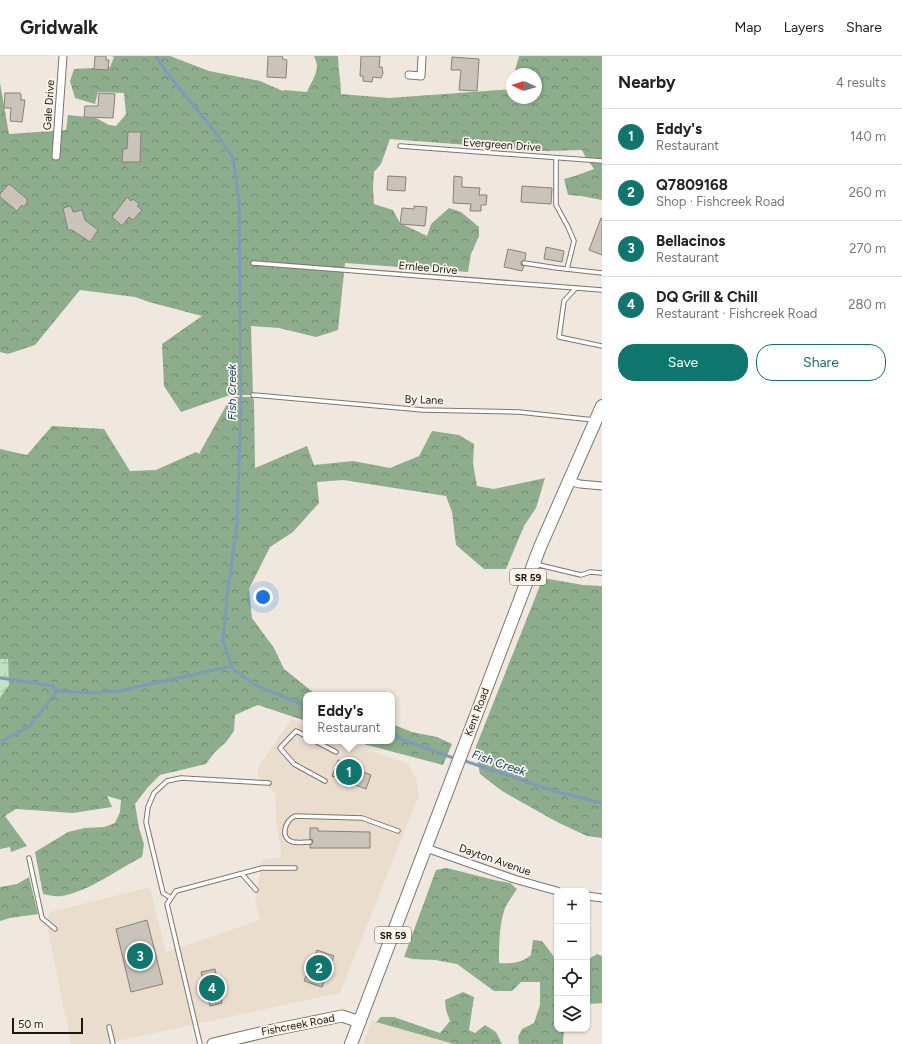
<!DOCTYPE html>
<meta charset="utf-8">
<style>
body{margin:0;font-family:Figtree,sans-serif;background:#f6f6f6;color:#222}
.controls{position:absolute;right:12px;bottom:12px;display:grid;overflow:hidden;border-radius:8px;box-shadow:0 1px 3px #0004}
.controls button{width:36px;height:36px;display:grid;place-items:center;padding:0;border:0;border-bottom:1px solid #e0e0e0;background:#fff;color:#222;font:20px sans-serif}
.compass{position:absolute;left:506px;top:12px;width:36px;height:36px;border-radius:50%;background:#fff;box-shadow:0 1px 3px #0004;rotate:274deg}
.scale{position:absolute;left:12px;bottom:10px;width:71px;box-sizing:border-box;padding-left:4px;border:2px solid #191613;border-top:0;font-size:11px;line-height:14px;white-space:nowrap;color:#191613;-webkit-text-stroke:3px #fdf5ec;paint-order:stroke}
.you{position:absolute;left:263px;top:541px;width:14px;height:14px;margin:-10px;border:3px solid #fff;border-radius:50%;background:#1a73e8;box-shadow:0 0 0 6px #1a73e833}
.badge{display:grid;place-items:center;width:26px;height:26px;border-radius:50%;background:#0f766e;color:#fff;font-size:13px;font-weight:700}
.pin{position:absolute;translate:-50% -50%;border:2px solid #fff;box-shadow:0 1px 4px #0006}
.popup{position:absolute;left:303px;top:636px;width:92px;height:52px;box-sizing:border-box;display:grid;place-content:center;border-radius:8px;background:#fff;filter:drop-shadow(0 1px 3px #0005);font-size:13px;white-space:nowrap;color:#767676}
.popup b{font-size:15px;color:#222}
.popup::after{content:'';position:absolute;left:50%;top:100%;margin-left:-8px;border:8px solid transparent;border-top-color:#fff}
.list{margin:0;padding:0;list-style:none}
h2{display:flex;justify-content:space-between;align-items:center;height:52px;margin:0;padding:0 16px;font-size:17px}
h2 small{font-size:13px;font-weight:400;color:#767676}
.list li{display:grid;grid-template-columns:26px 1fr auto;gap:12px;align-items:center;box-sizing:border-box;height:56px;padding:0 16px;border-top:1px solid #e0e0e0}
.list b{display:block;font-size:15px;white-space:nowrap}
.list p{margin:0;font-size:13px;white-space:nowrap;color:#767676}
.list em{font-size:13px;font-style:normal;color:#767676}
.actions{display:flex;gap:8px;padding:12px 16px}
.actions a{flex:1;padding:9px 0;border:1px solid #0f766e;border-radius:16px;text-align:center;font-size:14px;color:#0f766e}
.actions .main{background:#0f766e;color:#fff}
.icon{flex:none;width:22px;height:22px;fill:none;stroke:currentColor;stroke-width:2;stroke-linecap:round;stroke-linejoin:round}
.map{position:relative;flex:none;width:602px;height:988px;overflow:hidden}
header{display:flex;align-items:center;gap:24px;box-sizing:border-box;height:56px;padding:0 20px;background:#fff;border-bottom:1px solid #e0e0e0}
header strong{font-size:19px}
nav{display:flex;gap:22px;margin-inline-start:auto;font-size:14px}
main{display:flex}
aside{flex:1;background:#fff}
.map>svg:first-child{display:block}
.built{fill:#ebddce}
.forest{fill:url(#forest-crowns)}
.wetland{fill:url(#wetland-marsh)}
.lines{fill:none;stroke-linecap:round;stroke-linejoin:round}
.stream{stroke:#7d9cbb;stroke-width:3}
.building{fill:#cac3ba;stroke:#898179}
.service-casing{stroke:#7c756d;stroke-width:5.5}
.minor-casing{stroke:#7c756d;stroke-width:9}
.secondary-casing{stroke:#7c756d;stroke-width:13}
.primary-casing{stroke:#7c756d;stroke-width:14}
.service{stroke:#fff;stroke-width:3.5}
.minor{stroke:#fff;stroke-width:7}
.secondary{stroke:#fff;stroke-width:11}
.primary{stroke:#fff;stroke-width:12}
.labels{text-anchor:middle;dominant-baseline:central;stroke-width:3.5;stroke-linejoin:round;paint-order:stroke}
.shield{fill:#fdf5ec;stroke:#5d5954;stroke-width:1}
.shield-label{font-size:10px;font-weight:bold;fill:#191613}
.street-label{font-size:11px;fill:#191613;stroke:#fdf5ec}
.water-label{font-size:12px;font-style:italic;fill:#0c3d66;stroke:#fdf5ec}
</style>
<header>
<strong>Gridwalk</strong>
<nav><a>Map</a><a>Layers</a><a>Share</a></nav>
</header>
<main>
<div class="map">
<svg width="602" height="988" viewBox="0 0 602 988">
<defs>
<pattern id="forest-crowns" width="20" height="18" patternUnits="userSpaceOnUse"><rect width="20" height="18" fill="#8dad8d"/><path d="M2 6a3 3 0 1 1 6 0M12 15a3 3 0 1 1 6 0" fill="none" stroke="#728c72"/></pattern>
<pattern id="wetland-marsh" width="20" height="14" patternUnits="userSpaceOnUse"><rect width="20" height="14" fill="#c2e2c1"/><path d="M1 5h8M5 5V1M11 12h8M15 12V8" fill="none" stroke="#a6c1a5"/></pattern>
</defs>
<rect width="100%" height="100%" fill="#f0e8df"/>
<g class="built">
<path d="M292,662l14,10v13h34l67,22 9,14 3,18 -79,198 -236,51h-33l-25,-123 4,-9 100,-25 16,65 94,-32 -5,-16 7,-44 20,-3 -6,-35 -1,-29 -17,-16v-9z"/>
<path d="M372,964l4,2 78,22h-91z"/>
</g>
<g class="forest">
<path d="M111,0h59l39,15 51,10 23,10 1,-1 23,2c3,-8 10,-17 10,-26 0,-3 -2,-7 -3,-10h24c0,13 3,25 3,38l48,4 123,-9v9h24v-24h-22l5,-18h83v144l-21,-4 -13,-1 -4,-16 11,-3 19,-7 -9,-13 -3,-6 -35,1 -157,-12 -9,25 -7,8 -1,15 1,17 19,6 7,13 27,13 4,-12 18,-16 12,4 18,15v9l-8,18 -3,18 -123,-9 -7,67 -22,7 -37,-9 -28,-2 2,69h-23l-49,17 -17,-26 -2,-42 40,-28 -53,-14 -14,-5 -55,-7 -45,55 -27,9 -8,-2v-269l9,51 57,-4 2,-15 28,3 13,7 7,1 10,-12 -2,-21 -26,-1 -3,12 -20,-6 -5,-17 4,-12 36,-2 4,-10z"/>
<path d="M231,341h22l1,4 1,67 52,-22 7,19 39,-4 37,7 29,-12 13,-25 27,4 15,9 -1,20 4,22 17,3 51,-11 -9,30 -12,18 -18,43h-22l-28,-24 -4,-33 -6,-16 -103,-16 -26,2 2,21 -26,29 -23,15 -21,42 3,29 22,30 10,21 29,23 8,3h-15v26l-48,-16 -23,10 -1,16 -8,11 -12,11 -8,11 -46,11 -12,12 -13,17 4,24 5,16 -2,13c-26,13 -50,33 -80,39 -6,1 -13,-1 -19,-2l-8,-42 33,-20 17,-4 19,-1 11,-4 5,-11 1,-12 -14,-4 5,11 -39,6 -57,-4 -11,7 22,30 -16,6 -1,-5 -10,2v-400l27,6 25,-29 52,3 26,42 26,-1 40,-18 3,2z"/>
<path d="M543,522l40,7 19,1v252l-15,-2 -30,-14 -55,-31 -22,-17 -5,-25z"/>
<path d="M392,668l20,8 25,5 15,7 -9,21 -91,-24h40z"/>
<path d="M447,812l47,12 16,3 7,6c-4,6 -9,13 -12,19 -6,17 -6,37 -6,55 12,1 23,0 32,-8l2,-15 9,1 10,13 5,9v66h7l-1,15h-44l-1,-7 4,-8 12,-6 6,-18v-23h-19l-9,9h-18l-37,-27 -22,-4 -22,-1 -9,-2 32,-87z"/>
<path d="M29,821l9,37 -28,4 -10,3v-34l17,-3z"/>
<path d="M597,898l5,2v47l-15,1v-44z"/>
<path d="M463,936l11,5 -5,33 6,3 10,-8 11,7 6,12h-48l-78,-22 5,-5h13l46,16 10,-12 -4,-11 -1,-10z"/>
</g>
<path class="wetland" d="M0,603h8l1,26 -9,13z"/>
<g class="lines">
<g class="stream">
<path d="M156,0l8,13 51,63 18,26 6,43 2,208 -4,116 -10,71 -4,45 10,28 22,16 51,21"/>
<path d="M0,622l53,8 4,5 34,2 28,-2 113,-25"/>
<path d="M392,680l64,23"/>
<path d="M0,686l30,-16 27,-35"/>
<path d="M462,704l89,30 51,13"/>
</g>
</g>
<g class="building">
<path d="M95,0h11v4h3l-1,10 -14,-1z"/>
<path d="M268,0h14l1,3 4,1 -1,18 -19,-1z"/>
<path d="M361,0h19l-1,11h3l1,6 -2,5 -8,-1 -1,5 -9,-1v-5h-3z"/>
<path d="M452,1l27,2 -2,32 -18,-1 2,-20h-10z"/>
<path d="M5,37h15l1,1v6h4l-3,22 -12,-1 1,-13h-7z"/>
<path d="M99,37l16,1 -2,24 -29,-1 1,-11h13z"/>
<path d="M128,76h13l-1,30h-18l1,-13h4z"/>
<path d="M388,120l18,1 -1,14 -18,-1z"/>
<path d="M454,120l8,1v10l18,1 -1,7h8l-1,10h-5v6h-11l1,-7 -18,-1z"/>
<path d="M9,128l18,15v3l-3,5 -2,-2 -5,6 -17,-14v-3z"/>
<path d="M522,130l30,2 -1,16 -30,-2z"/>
<path d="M127,141l4,4 2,-2 6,5 -2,2 5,4 -9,10 -4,-3 -7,9 -10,-9z"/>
<path d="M71,150l2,6 9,-2 3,10 13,10 -8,12 -18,-12h-4l-5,-22z"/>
<path d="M414,150l13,1 -2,19 -25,-2 2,-16 12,1z"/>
<path d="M601,162h1v37l-13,-5z"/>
<path d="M546,191l18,4 -2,11 -18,-3z"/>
<path d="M508,193l18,4 -1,7 -4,2v3l3,1 -2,5 -18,-4z"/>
<path d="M338,704l19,7 -1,2 15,6 -5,14 -34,-13z"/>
<path d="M310,772h8v3l52,1v16h-60v-3l3,-3v-2l-3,-1z"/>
<path d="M147,864l16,64 -32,8 -15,-63z"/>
<path d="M317,894l17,6 -12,31 -18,-6z"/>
<path d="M215,913l7,34 -12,3 -9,-34z"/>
</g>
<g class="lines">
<g class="service-casing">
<g id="service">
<path d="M400,90l202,15"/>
<path d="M556,102v47l12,22 6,14 -7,28"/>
<path d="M253,207l349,27"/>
<path d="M524,207l33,5 45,5"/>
<path d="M576,232l-12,13 -5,36 43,9"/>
<path d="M253,339l170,15 96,2 75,8"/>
<path d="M535,508l46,11 9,-3 12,1"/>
<path d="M306,680l-10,-5 -16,17 14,16 31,17"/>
<path d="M315,685l21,11"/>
<path d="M310,786c-5,0 -12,1 -17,0 -14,-4 -8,-21 2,-26l67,2 36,13"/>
<path d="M29,802l13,60 13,11"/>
<path d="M242,818l14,16"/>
<path d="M171,842l-8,-5 -17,-71 2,-15 6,-14 13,-12 14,-3 88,5"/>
<path d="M109,971l4,17"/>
<path d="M200,988l-33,-140 9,-13 86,-23h33"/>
</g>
</g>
<g class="minor-casing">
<g id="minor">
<path d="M409,19l12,1 1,-20"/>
<path d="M56,100l7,-100"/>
<path d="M568,425l12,3 22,2"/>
<path d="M426,792l88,31 43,12"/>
<path d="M587,840l15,2"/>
</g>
</g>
<g class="secondary-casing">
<path id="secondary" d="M213,988l60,-14 69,-14 18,6"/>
</g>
<g class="primary-casing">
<path id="primary" d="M351,988l189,-497 62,-141"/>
</g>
<use href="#service" class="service"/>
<use href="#minor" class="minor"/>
<use href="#secondary" class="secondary"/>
<use href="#primary" class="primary"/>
</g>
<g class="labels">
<g class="shield">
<rect x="510" y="513" width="36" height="16" rx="3"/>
<rect x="375" y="871" width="36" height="16" rx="3"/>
</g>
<g class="shield-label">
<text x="528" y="521">SR 59</text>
<text x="393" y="879">SR 59</text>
</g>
<g class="street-label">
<text transform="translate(49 49) rotate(-86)">Gale Drive</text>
<text transform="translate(502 89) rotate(4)">Evergreen Drive</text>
<text transform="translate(428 212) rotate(5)">Ernlee Drive</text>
<text transform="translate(424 344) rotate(2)">By Lane</text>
<text transform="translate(477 656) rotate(-69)">Kent Road</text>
<text transform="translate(495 804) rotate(19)">Dayton Avenue</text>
<text transform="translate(298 969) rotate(-11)">Fishcreek Road</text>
</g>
<g class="water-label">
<text transform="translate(232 336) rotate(-90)">Fish Creek</text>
<text transform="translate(499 707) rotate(19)">Fish Creek</text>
</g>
</g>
</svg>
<div class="controls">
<button>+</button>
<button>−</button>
<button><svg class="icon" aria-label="locate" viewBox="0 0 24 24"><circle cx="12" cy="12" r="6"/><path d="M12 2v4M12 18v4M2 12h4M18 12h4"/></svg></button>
<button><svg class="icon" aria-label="layers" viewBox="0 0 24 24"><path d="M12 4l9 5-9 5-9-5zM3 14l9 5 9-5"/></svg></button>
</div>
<svg class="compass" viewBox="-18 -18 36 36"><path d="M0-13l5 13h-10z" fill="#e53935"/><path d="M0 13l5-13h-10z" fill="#767676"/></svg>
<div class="scale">50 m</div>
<div class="you"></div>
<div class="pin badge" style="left:349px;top:716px">1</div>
<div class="popup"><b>Eddy's</b>Restaurant</div>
<div class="pin badge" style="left:319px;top:912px">2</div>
<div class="pin badge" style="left:140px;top:900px">3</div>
<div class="pin badge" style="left:212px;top:932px">4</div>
</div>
<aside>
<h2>Nearby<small>4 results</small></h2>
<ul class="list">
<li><span class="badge">1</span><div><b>Eddy's</b><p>Restaurant</p></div><em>140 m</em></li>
<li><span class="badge">2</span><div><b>Q7809168</b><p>Shop · Fishcreek Road</p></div><em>260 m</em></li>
<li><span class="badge">3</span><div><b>Bellacinos</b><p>Restaurant</p></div><em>270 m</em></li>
<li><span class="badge">4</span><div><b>DQ Grill &amp; Chill</b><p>Restaurant · Fishcreek Road</p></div><em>280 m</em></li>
</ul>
<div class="actions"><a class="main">Save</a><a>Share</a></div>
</aside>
</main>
